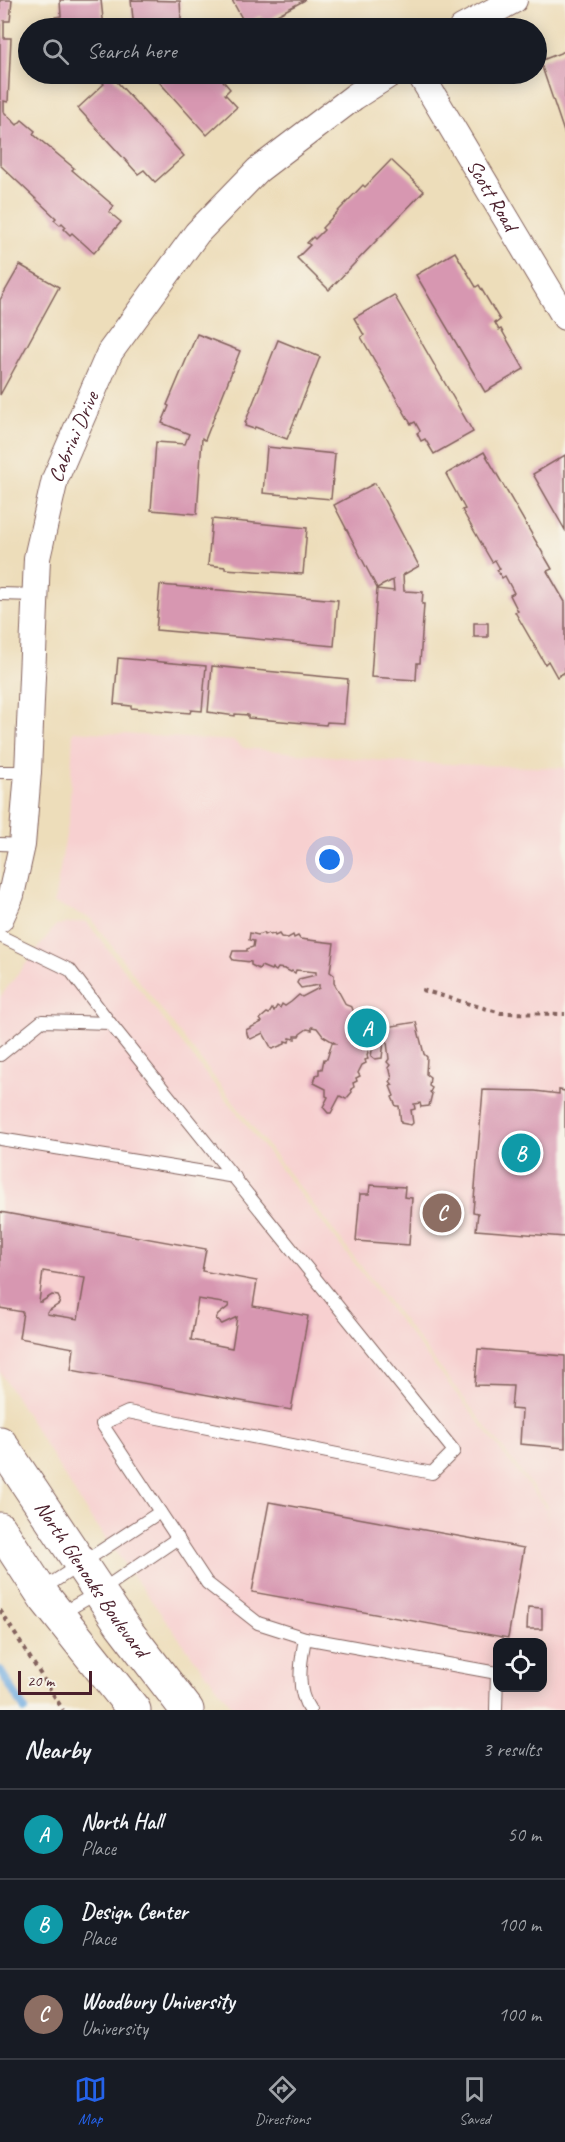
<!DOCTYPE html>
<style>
body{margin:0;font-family:Caveat,sans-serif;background:#20242c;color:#f1f3f6}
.controls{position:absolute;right:18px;bottom:18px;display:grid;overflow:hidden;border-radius:12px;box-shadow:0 3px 15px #0003}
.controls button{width:54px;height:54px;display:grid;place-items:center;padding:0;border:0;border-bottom:2px solid #363941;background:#171b24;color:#f1f3f6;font:30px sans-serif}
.scale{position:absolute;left:18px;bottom:15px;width:74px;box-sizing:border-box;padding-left:6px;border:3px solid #4a1f2b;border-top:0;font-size:16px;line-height:21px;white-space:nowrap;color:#4a1f2b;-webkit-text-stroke:4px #f7f3e8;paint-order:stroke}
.you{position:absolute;left:330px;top:860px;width:21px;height:21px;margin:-15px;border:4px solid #fff;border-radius:50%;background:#1a73e8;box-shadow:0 0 0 9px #1a73e833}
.badge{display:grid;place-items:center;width:39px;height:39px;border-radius:50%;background:#2563eb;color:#fff;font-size:20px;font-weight:700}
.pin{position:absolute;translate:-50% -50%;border:3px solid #fff;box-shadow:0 2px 6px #0006}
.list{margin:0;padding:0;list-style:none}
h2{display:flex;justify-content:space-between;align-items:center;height:78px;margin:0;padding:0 24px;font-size:26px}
h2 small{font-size:20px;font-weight:400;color:#9ea1a6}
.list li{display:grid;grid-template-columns:39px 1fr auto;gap:18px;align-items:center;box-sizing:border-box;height:90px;padding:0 24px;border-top:2px solid #363941}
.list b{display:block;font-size:22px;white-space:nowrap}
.list p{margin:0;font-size:20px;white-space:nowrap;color:#9ea1a6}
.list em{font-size:20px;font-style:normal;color:#9ea1a6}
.icon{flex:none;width:33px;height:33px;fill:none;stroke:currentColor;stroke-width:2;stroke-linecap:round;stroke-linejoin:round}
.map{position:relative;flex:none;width:565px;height:1710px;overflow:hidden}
.search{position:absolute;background:#171b24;box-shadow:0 3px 15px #0003;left:18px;right:18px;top:18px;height:66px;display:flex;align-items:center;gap:15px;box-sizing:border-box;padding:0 21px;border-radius:33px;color:#9ea1a6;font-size:22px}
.sheet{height:348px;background:#171b24}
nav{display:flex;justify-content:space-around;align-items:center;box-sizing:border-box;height:84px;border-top:2px solid #363941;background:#171b24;font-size:16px;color:#9ea1a6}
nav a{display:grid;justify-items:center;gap:3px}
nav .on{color:#2563eb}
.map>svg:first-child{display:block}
.built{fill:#f7d0d0;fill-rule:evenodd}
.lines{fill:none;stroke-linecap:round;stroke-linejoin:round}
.stream{stroke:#70ace1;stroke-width:8}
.building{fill:#d797b1;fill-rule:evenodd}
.service-casing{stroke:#83625d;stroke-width:14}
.minor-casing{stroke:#83625d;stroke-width:28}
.secondary-casing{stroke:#83625d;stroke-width:35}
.path{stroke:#83625d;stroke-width:4;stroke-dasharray:4.5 4.5;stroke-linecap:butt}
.service{stroke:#fff;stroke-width:12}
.minor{stroke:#fff;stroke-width:26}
.secondary{stroke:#fff;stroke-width:33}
.labels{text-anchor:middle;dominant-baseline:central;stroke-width:5;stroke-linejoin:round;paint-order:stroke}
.street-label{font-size:21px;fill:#4a1f2b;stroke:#f7f3e8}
</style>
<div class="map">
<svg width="565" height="1710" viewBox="0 0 565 1710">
<rect width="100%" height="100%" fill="#f7f3e8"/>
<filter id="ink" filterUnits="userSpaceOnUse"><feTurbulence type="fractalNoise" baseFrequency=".0167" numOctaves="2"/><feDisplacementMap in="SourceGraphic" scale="12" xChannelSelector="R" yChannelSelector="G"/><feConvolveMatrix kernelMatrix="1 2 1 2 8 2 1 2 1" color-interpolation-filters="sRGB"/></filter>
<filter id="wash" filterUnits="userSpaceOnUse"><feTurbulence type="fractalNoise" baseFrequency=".008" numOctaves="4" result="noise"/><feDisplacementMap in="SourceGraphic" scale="24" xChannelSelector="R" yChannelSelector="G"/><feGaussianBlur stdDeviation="1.35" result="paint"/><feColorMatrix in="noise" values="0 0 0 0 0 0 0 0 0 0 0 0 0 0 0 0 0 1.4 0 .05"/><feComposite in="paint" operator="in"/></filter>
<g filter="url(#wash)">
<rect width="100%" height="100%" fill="#edddba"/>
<path class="built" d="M73,731l161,10 10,7 151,14 170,6v942h-330l-42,-53 -104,-141 -89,-144v-375l56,-72 30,-4 461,588v22l1,-24 -458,-589 -36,-15 15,-85zM498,1642h44v46h-44z"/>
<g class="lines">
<path class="stream" d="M0,1670l25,40"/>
</g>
<g id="blocks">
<g class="building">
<path d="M0,0h12l-2,21h-6v17h7l-3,64 -4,-1v11l13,13 5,-5 13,11 -2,3 41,34 -2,2 42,36 -5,6 12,10 -27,31 -22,-20 -2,2 -6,-6 2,-2 -4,-4 -2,2 -6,-5 2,-2 -56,-53z"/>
<path d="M60,0h41l3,28h-47l-2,-11 6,-1z"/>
<path d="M131,0l49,1 1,18 -7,1 1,8h-41z"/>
<path d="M232,0h73l-41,22 -4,-6 -15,8z"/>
<path d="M565,51v84l-25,-74z"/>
<path d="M96,74h14l74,82 -29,26 -11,-12 -6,4 -60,-66 26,-24z"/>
<path d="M152,74l66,1 12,14 -5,5 12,13 -30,28z"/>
<path d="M391,160l33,31 -95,99 -32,-32 13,-13 -3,-2 6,-6 2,2 9,-9 -2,-2 41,-43 2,2z"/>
<path d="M455,252l21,35 3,-2 21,35 -4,3 -2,-2 5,9 2,-1 23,40 -39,23 -69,-117z"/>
<path d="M20,265l39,22 -59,108v-95z"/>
<path d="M394,295l79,137 -39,22 -9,-15 -4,2 -4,-8 3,-2 -5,-9 -4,2 -50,-87 3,-2 -10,-17z"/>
<path d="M197,334l43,17 -35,89 -3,-2 -5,76 -46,-4 5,-68 29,2 4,-10 -27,-11 7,-17 -2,-1z"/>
<path d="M278,340l42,17 -33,82 -32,-12 -1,2 -9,-3 1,-3h-1z"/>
<path d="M267,447l68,7 -4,45 -68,-6z"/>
<path d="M484,452l68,117 -5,2 18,31v70l-8,5 -9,-16 -3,3 -30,-52 3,-1 -8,-16 4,-2 -9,-17 -3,2 -5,-8 3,-1 -5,-9 -3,2 -30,-52 3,-1 -19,-35z"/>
<path d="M565,455v75l-32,-56z"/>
<path d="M375,483l44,83 -16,9 1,16 19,1 -1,12h2l-4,59h-3l-1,17 -45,-3 6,-88 17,2 -1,-11 -16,8 -43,-83z"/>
<path d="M212,519l95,9 -4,46 -78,-5v-2l-17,-2z"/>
<path d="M160,585l178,15 -4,46 -178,-16z"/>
<rect x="474" y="623" width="14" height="14"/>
<path d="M118,658l88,8 -4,45 -11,-1 -1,3 -59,-5v-2l-17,-2z"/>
<path d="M212,666l136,13 -4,44 -17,-1 -1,3 -78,-7v-3l-13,-1v2l-27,-4z"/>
<path d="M250,933l8,2 5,-2 1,2 4,-2 2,2 4,-1 1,2 4,-2 2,3 7,1 5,-3 1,3 4,-2 2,3 34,4 -4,29 4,3v8l12,22 6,2 2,7 23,10 5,-2 3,1 2,4 29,-5 8,32 3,3 -1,17 4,3 -1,9 3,2 -2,4 2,2 -3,12 -8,1 -1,-4 -6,1 1,5 -4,1 2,13 -2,2 -10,-2 -2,-17h-3l-4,-9 2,-1 -4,-10 3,-1 -3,-4 2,-2 -2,-9 -2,-2 2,-3 -3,-3 2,-3 -2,-17 -3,-1 -2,17 -7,1 -4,-3 3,-17h-2l-5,16 1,4 -3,1 1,3 -4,2 -4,8 2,3 -4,2 1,3 -4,2 1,4 -3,2 1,3 -6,7 -6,-3 -9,17h-3l-5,-6 5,-10 -2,-1v-7l-12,-6 2,-8 3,-1v-5h3l2,-10h3l5,-16h3l-12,-7 -6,-8 -5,-1v3l-5,-1 -7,5 -1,2h-4v3l-5,-1 -1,4 -4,-1v3l-13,5 -9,-16 -12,6 -3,-2 -2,-7 16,-8 -2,-3 7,-6 2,1 3,-5 2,2 3,-5 3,2 2,-4 3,2 6,-4 8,-7 3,2 17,-9v-3l-18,3 -4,-5 2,-4 17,-4v-3l-20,-2 -1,3 -3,-2 -1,1 -6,-3 -7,-1 -2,3 -4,-3 -1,2 -10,-4 -2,3 -8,-4v-3l-18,-2 -2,-3 2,-6h14v-2l6,-2 1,-6 -5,-1z"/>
<path d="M483,1090l52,1 24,3v-4l6,1v146l-89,-7 2,-17 -5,-1z"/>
<path d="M370,1185l35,2 -1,10 8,1 -3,47 -53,-4 4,-47h9z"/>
<path d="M0,1212l206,37 -4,22 55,10 -4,25 55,10 -17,94 -220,-40 3,-22 -55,-10 4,-26 -23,-4zM43,1271l42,7 -7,41 -31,-5v-2l12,-8 1,-4 -2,-4 -6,-1 -11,7h-2zM198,1299l31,5 -1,3 -10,8 -2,4 6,5 15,-7 -5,31 -41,-8z"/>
<path d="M478,1349l87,7v92l-45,-4 2,-34 -11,-1 2,-23 -38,-1z"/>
<path d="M269,1502l255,46 -16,90 -256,-46z"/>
<path d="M528,1607l14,1v21h-15z"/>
</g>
</g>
</g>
<g filter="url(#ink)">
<use href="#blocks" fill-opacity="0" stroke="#83625d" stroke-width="1.5"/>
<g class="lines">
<g class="service-casing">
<g id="service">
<path d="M0,594l36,1"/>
<path d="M0,772h28"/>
<path d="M0,844l22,1"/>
<path d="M0,936l70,34 40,53 344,428 -22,22 -304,-61 -26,12 105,159 51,40 47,15"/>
<path d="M0,1055l42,-34 68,2"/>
<path d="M0,1139l235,38"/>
<path d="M41,1590l119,-78"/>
<path d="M60,1614l39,-22 79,-54"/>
<path d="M310,1710c-15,-20 -9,-49 -5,-72l192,35 -1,37"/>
</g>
</g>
<g class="minor-casing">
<g id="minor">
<path d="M462,28l52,-28"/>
<path id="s1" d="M420,74l145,243"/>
<path id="s2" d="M0,919l11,-24 11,-50 6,-73 9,-214 18,-79 55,-127 87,-119 61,-63 96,-73 36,-23"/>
</g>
</g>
<g class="secondary-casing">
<g id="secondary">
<path id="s3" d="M0,1443l121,181 66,86"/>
<path d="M0,1529l45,69 89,112"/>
</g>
</g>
<g class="path">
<path d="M422,990l79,23 64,1"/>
<path d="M0,1610l63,100"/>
</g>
<use href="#service" class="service"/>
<use href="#minor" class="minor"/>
<use href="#secondary" class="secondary"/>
</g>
</g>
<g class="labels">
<g class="street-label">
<text stroke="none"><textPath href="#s1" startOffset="141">Scott Road</textPath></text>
<text stroke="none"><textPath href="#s2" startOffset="492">Cabrini Drive</textPath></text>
<text stroke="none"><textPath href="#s3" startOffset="164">North Glenoaks Boulevard</textPath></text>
</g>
</g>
</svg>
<div class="controls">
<button><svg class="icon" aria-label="locate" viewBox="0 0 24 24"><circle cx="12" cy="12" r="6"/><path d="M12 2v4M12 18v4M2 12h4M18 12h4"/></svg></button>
</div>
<div class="scale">20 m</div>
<div class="you"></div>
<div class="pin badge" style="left:367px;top:1028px;background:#0f9aa8">A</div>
<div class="pin badge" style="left:521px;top:1153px;background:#0f9aa8">B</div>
<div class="pin badge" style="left:442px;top:1213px;background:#8d6e63">C</div>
<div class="search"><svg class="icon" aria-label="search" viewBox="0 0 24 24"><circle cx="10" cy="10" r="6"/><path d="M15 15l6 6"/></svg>Search here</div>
</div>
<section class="sheet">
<h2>Nearby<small>3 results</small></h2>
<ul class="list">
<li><span class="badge" style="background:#0f9aa8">A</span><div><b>North Hall</b><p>Place</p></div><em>50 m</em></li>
<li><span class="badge" style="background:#0f9aa8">B</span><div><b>Design Center</b><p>Place</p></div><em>100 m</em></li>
<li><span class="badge" style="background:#8d6e63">C</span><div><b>Woodbury University</b><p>University</p></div><em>100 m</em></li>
</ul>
</section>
<nav>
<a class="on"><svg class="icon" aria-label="map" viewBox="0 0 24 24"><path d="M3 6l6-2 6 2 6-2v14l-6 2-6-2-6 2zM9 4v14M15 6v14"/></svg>Map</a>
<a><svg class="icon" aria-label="directions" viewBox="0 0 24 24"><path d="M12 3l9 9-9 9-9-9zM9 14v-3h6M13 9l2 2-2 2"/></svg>Directions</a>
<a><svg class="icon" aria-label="saved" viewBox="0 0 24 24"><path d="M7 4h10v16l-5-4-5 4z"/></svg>Saved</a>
</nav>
